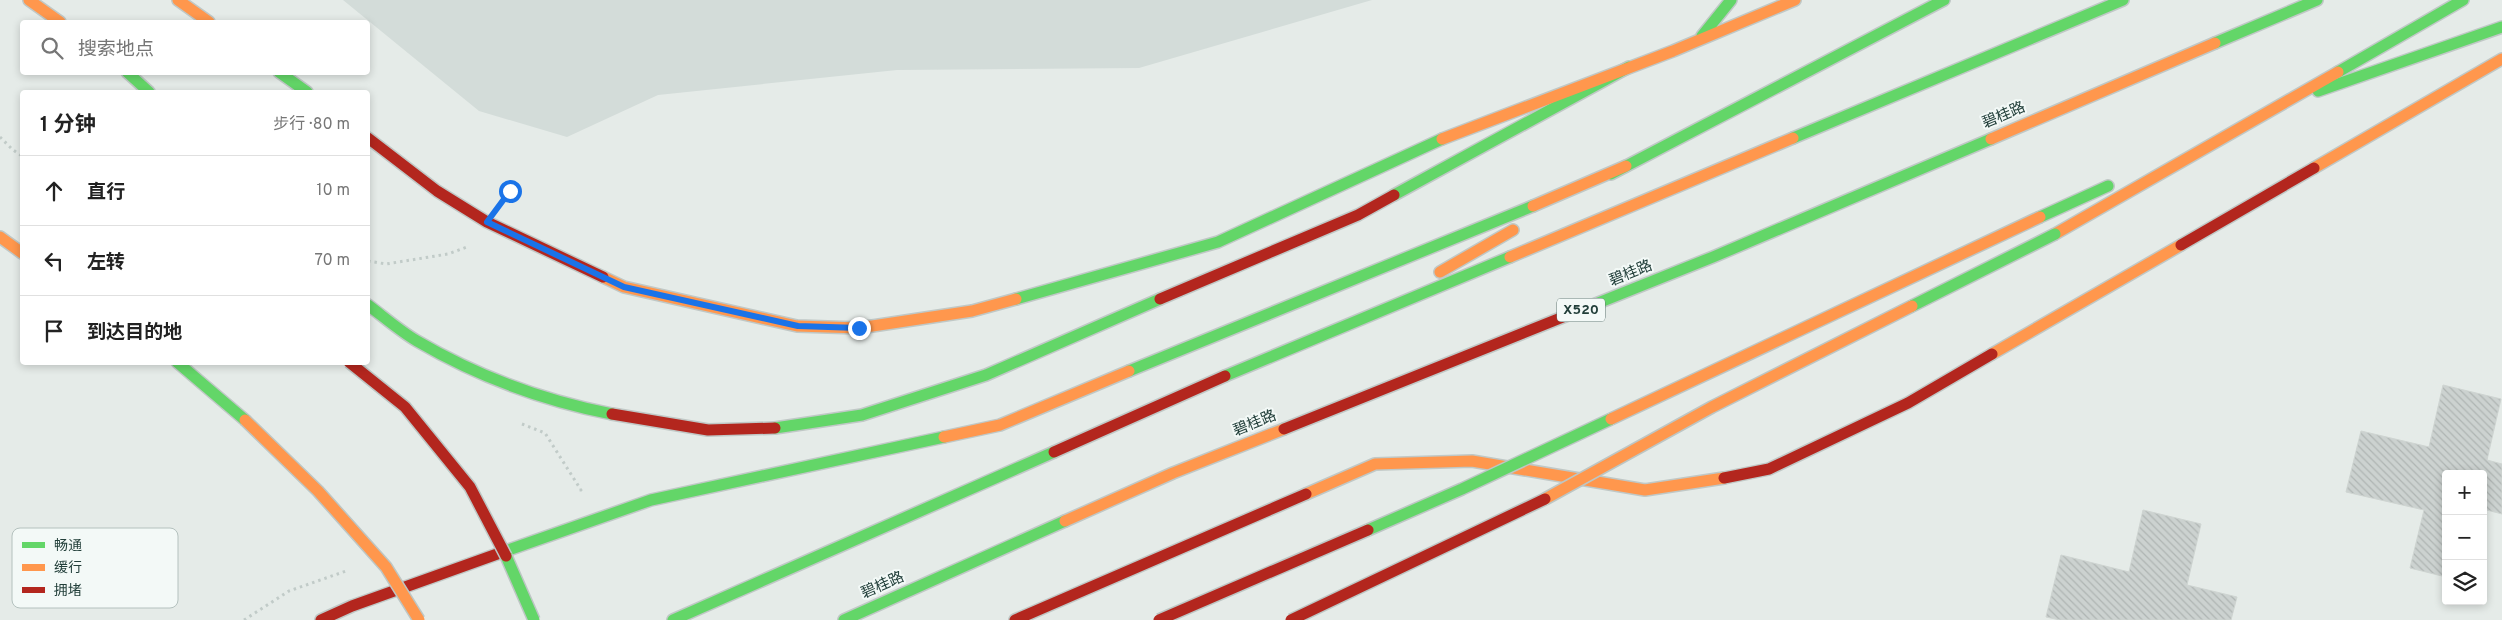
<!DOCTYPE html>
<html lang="zh">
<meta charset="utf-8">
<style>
body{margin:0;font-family:Overpass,"Noto Sans SC",sans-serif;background:#f2f2f2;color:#222}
.controls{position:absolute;right:15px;bottom:15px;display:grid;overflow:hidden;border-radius:5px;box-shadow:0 2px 8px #0003}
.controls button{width:45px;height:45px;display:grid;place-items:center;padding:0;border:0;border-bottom:1px solid #e0e0e0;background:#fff;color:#222;font:25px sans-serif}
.stop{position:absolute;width:15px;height:15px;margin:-11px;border:4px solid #1a73e8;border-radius:50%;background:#fff}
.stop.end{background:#1a73e8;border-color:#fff;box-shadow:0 1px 5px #0008}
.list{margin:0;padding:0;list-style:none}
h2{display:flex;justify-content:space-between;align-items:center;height:65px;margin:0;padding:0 20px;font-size:21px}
h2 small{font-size:16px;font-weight:400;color:#767676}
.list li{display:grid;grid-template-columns:32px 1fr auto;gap:15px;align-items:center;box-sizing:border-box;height:70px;padding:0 20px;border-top:1px solid #e0e0e0}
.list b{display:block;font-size:19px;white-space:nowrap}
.list em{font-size:16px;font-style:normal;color:#767676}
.icon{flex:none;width:28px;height:28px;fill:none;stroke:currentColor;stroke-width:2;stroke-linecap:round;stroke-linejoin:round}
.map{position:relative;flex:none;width:2502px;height:620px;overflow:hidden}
.search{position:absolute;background:#fff;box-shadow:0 2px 8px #0003;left:20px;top:20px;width:350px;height:55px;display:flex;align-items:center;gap:12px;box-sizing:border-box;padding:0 18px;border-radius:5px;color:#767676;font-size:19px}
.panel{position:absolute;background:#fff;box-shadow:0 2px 8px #0003;left:20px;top:90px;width:350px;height:275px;border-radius:5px}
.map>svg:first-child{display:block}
.built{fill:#d3dcd9}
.building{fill:url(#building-back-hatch);stroke:#ced4d1}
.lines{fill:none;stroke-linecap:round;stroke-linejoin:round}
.fast-casing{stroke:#c0c8c6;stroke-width:14}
.slow-casing{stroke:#c0c8c6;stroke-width:14}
.jam-casing{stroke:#c0c8c6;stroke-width:14}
.path{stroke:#c1cbc8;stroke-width:3;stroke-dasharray:2.5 4;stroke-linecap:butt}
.fast{stroke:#63d668;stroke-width:11}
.slow{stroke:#ff974d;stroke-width:11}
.jam{stroke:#b3261e;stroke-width:11}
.fast-bridge-casing{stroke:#bdc6c4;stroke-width:14;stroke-linecap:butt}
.slow-bridge-casing{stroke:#bdc6c4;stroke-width:14;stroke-linecap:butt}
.jam-bridge-casing{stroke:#bdc6c4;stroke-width:14;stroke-linecap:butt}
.fast-bridge{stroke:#63d668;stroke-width:11}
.slow-bridge{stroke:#ff974d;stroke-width:11}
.jam-bridge{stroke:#b3261e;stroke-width:11}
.route{stroke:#1a73e8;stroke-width:6}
.labels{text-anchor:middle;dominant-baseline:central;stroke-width:4;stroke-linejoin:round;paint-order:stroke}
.shield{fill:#f3f9f7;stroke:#617773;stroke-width:1}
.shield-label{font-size:14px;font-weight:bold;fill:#223f3a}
.street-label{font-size:15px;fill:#223f3a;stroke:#f3f9f7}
.key{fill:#f3f9f7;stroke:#b4c1be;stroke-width:1}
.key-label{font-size:14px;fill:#223f3a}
</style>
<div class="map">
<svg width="2502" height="620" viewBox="0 0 2502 620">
<defs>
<pattern id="building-back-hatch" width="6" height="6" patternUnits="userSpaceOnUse" patternTransform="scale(1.25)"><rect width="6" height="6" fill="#ccd2d0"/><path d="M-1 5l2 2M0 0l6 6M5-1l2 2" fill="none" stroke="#afb5b3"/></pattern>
</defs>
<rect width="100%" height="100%" fill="#e5ebe8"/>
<path class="built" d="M343,0h1029l-233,68 -242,2 -239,25 -91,42 -88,-26z"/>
<g class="building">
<path d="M2443,385l58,14 -14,61 15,4v50l-19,-5v-35h-37v103l-36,-9 14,-58 -78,-18 15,-61 68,16z"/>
<path d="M2143,510l58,14 -14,61 50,12 -6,23h-171l-14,-3 15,-62 68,17z"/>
</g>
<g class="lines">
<g class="fast-casing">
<g id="fast">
<path d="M1702,36l29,-36"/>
<path d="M2215,43l102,-43"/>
<path d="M127,72l22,20"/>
<path d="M279,72l28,20"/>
<path d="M2338,72l125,-72"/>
<path d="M2318,91l184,-64"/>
<path d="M1793,138l330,-138"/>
<path d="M1611,174l333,-174"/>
<path d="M1394,195l235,-128"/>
<path d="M2040,217l68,-31"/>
<path d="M1016,299l202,-57 224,-103"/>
<path d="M368,305c16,12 32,26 49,36 60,35 128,60 195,73"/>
<path d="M1573,313l140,-56 278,-118"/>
<path d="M177,362l68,58"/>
<path d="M1129,371l404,-165"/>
<path d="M1225,376l285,-119"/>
<path d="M775,428l87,-13 124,-40 174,-76"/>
<path d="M500,553l151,-53 293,-63"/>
<path d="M673,620l381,-168"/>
<path d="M844,620l221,-99"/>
</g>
</g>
<g class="slow-casing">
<g id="slow">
<path d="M29,0l31,22"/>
<path d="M178,0l31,22"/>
<path d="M1442,139l231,-88 122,-51"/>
<path d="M1991,139l224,-96"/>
<path d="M2314,168l188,-109"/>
<path d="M1533,206l93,-40"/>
<path d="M2055,234l283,-162"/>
<path d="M0,237l22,16"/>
<path d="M1510,257l283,-119"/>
<path d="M1440,272l73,-42"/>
<path d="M603,277l21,10 173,39 62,2 113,-17 44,-12"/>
<path d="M1992,354l189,-109"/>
<path d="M944,437l56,-12 129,-54"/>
<path d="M1306,494l69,-30 97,-3 173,29 79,-12"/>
<path d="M1065,521l108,-48 111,-44"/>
</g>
</g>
<g class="jam-casing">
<g id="jam">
<path d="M368,138l69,53 50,31 116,55"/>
<path d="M2181,245l133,-77"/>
<path d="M1160,299l198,-84 36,-20"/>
<path d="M612,414l96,16 67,-2"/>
<path d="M1284,429l289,-116"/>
<path d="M1054,452l171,-76"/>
<path d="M1724,478l45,-9 139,-66 84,-49"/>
<path d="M321,620l31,-14 148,-53"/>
<path d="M1015,620l291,-126"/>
</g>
</g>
<g class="path">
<path d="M0,137l13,13 9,6"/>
<path d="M506,197l4,-6"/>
<path d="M368,261l18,3 62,-10 19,-7"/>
<path d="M522,424l23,9 36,57h-3"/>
<path d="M244,620l45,-29 57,-20"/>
</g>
<use href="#fast" class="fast"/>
<use href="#slow" class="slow"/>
<use href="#jam" class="jam"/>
<g class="fast-bridge-casing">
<g id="fast-bridge">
<path d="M1912,306l143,-72"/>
<path d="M1368,530l94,-41 149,-70"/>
<path d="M506,556l28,64"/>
</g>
</g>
<g class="slow-bridge-casing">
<g id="slow-bridge">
<path d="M1611,419l429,-202"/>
<path d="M245,420l73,71 68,76 33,53"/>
<path d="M1545,499l167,-92 200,-101"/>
</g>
</g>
<g class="jam-bridge-casing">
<g id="jam-bridge">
<path d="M349,362l56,45 65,80 36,69"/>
<path d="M1159,620l209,-90"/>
<path d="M1291,620l254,-121"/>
</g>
</g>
<use href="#fast-bridge" class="fast-bridge"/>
<use href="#slow-bridge" class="slow-bridge"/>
<use href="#jam-bridge" class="jam-bridge"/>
</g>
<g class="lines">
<path class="route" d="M510,191l-23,31 137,65 174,39 61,2"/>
</g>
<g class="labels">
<rect class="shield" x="1557" y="298.5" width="48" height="23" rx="4"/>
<g class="shield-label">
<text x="1581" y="310">X520</text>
</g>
<g class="street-label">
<text transform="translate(2004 116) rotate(-23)">碧桂路</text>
<text transform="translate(1631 274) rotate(-22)">碧桂路</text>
<text transform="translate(1255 424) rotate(-22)">碧桂路</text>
<text transform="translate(883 586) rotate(-24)">碧桂路</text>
</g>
</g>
<rect x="12" y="528" width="166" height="80" rx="8" class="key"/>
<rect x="22" y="542" width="23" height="6" fill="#63d668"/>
<rect x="22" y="564" width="23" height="7" fill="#ff974d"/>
<rect x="22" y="587" width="23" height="6" fill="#b3261e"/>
<g class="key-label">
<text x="54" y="550">畅通</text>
<text x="54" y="572">缓行</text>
<text x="54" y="595">拥堵</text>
</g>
</svg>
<div class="controls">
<button>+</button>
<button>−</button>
<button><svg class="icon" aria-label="layers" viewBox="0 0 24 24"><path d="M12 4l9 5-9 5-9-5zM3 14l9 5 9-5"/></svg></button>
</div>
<div class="stop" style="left:510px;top:191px"></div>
<div class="stop end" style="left:859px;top:328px"></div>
<div class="search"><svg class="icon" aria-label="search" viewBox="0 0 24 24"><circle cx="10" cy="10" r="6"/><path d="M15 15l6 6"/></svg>搜索地点</div>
<section class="panel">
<h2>1 分钟<small>步行 · 80 m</small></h2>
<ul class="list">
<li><svg class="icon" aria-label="ahead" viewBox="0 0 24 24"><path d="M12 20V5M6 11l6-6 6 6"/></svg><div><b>直行</b></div><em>10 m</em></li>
<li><svg class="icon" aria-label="left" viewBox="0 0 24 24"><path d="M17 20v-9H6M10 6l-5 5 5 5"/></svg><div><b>左转</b></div><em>70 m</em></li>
<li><svg class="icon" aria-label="arrive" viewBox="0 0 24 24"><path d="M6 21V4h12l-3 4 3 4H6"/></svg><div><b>到达目的地</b></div></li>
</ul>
</section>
</div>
